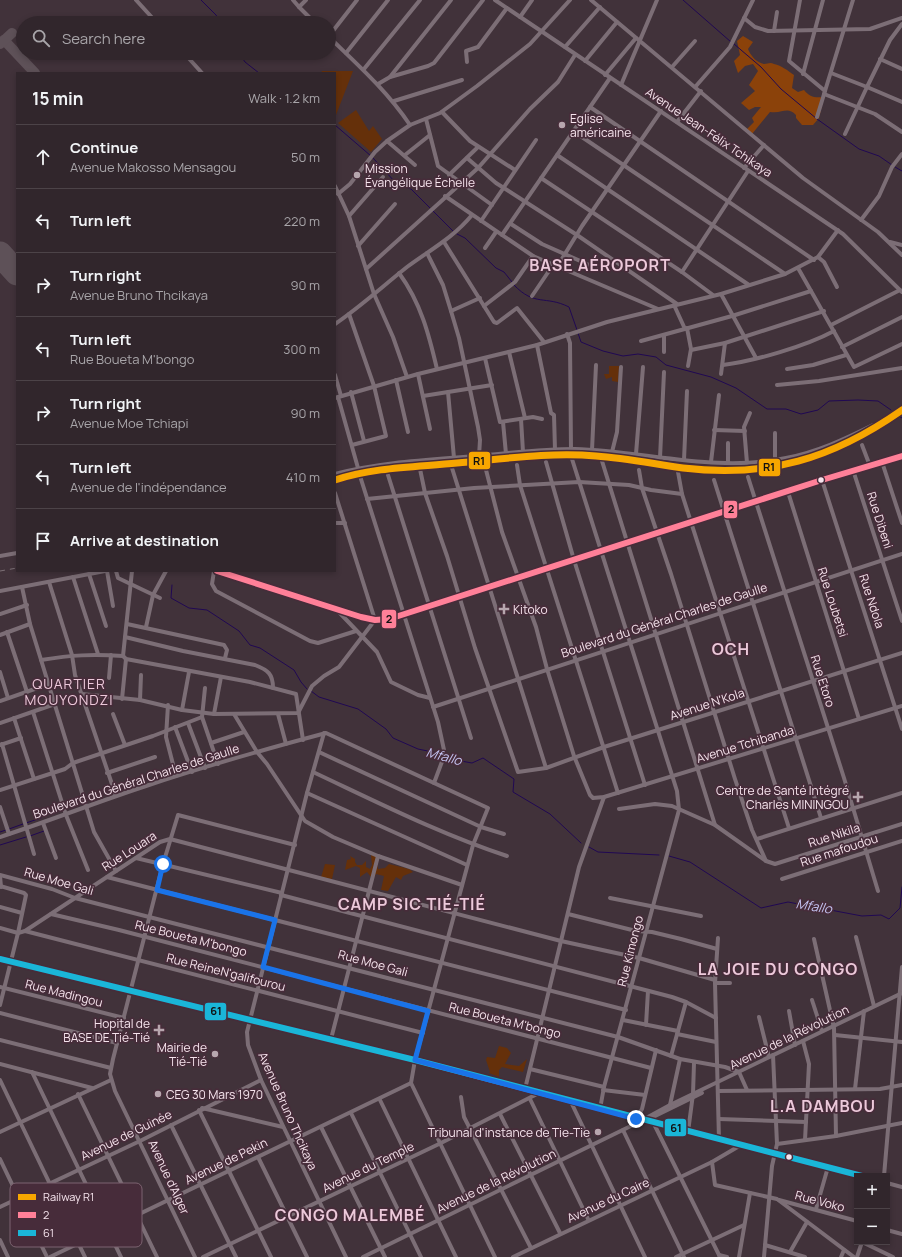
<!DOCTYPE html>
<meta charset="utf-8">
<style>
body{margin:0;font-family:Manrope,sans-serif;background:#3d3238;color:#f1f3f6}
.controls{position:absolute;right:12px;bottom:12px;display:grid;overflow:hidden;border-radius:0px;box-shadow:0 2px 6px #0003}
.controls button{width:36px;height:36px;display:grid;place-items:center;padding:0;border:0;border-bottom:1px solid #4c4348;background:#31262c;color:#f1f3f6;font:20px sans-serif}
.stop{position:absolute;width:12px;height:12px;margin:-9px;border:3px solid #1a73e8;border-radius:50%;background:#fff}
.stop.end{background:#1a73e8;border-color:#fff;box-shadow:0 1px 4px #0008}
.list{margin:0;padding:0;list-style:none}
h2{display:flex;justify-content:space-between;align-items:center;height:52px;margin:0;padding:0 16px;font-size:17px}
h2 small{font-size:13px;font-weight:400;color:#a8a5a9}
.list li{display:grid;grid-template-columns:26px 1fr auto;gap:12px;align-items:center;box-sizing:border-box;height:64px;padding:0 16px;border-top:1px solid #4c4348}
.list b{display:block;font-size:15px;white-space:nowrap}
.list p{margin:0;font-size:13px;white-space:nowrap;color:#a8a5a9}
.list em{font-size:13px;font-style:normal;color:#a8a5a9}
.icon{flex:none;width:22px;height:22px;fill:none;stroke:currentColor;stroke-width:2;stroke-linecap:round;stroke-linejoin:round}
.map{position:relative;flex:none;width:902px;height:1257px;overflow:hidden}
.search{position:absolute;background:#31262c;box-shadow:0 2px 6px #0003;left:16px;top:16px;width:320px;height:44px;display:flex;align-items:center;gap:10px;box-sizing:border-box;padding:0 14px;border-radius:22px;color:#a8a5a9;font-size:15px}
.panel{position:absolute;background:#31262c;box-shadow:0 2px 6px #0003;left:16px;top:72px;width:320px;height:500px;border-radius:0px}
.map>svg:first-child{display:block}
.green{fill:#65300a}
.forest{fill:#8b420a}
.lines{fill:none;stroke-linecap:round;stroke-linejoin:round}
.stream{stroke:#200853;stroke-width:1}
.taxiway{stroke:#5e5158;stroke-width:10}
.runway{stroke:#5e5158;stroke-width:25}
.minor{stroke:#7c6e76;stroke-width:4}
.rail{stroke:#7c7076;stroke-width:1;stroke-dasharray:5 5;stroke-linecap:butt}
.bus-1-casing{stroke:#472c3a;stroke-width:9}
.bus-2-casing{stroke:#472c3a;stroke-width:9}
.bus-1{stroke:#ff8098;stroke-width:6}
.bus-2{stroke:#1ab6d8;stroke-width:6}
.rail-1-casing{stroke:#472c3a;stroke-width:10}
.rail-1{stroke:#f7a600;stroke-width:7}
.route{stroke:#1a73e8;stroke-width:5}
.poi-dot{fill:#b7a6ae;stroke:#472c3a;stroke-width:1.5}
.bus-dot{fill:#f6e4ed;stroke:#472c3a;stroke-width:1.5}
.labels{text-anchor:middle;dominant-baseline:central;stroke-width:3.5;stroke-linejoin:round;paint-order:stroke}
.poi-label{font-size:12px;fill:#f6e4ed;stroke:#472c3a;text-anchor:start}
.street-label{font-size:12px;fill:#f6e4ed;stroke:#472c3a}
.water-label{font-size:13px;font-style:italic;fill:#c4c4f2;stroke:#472c3a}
.quarter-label{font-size:14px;letter-spacing:1px;fill:#ecc9da;stroke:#472c3a}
.district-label{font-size:16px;font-weight:bold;letter-spacing:1px;fill:#ecc9da;stroke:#472c3a}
.key{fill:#472c3a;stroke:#7c6370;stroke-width:1}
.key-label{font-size:11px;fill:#f6e4ed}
.line-badge{stroke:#472c3a;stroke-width:1.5}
.pale-badge-label{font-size:11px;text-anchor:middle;font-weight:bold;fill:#111}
</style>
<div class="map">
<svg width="902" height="1257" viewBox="0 0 902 1257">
<rect width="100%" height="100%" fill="#41323a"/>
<g class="green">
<path d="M322,71h31l-17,44 -1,-42h-14z"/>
<path d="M356,110l13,21 4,-5 9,13 -11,13 -33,-29z"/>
<path d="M609,366h10l-1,16 -6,-1v-4l-6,2 -2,-5h5z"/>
<path d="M371,855l6,1 -6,21 -4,-5 -7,5v-9l-4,-2 -11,4 2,-10 4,-1 -1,-3 5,3v3l2,3h5l4,-4v6l4,2 2,-4z"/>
<path d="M325,864l10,1 -3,14 -11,-2z"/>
<path d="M377,864l1,5 7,-1 4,-4 20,5 4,3 -10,4 -2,4 -5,-3 -8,14 -7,-1 3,-14 -8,-2 -2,4z"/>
<path d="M499,1046l8,2 4,5 -6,11 14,2 8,-7 -4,13 -21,-5 -3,3v7l-10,-4 1,-1 -4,-12 1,-3 8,1z"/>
</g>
<path class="forest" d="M743,36l10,6 -5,7c2,6 9,14 16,15 4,0 6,-2 10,0 8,2 13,6 20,11l-2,13 6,4 6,-2c6,7 10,8 20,7l-5,21 -6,7h-11l-6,-7v-3c-9,-9 -13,-1 -26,-3l-18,22 -5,-5 7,-7 -2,-4 9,-11h-6l-6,3 -8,-7 14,-12 -6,-6 9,-14 -5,-7 -8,2 -7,7 -4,-12 6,-6 -3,-14z"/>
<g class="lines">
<g class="stream">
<path d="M201,0l15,15 5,8"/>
<path d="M683,0l48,42"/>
<path d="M734,44l27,23 20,22 36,30 42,30 20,7 13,9"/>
<path d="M239,53l6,9 14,11"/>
<path d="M335,125l36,31"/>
<path d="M373,158l23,25 15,6 19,19"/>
<path d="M895,167l7,4"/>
<path d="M432,210l22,22"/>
<path d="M457,234l8,4 31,30 8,4 8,10"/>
<path d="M514,285c21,22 31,10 55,22l8,23"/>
<path d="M578,333l3,9 22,9 20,5 15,-2 18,3 10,8 45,12 25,11 31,21h19l15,5 17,-4 11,-9 29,-1 20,1 13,9"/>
<path d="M899,416l3,2"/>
<path d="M172,585l-1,13 18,10 18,2 32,21 11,14 10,3 34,22 7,12 6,7"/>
<path d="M311,691l8,6 39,12 28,20 7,9 25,11 34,7 9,5 11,2 11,-5 31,21 -1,13 37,22 31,29"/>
<path d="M26,823l15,-5"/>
<path d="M9,829l14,-5"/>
<path d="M0,832l6,-2"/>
<path d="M30,836l14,-5"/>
<path d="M0,845l26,-8"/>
<path d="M589,847l9,5 61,3"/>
<path d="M669,856l21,6 71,46 27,-6 74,14 19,-1 8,4 11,-11 2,-21"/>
</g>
<g class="taxiway">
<path d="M4,40l31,33"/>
<path d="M0,44l12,-11"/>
</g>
<path class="runway" d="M0,254l17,19"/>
<g class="minor">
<path d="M136,0l21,23"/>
<path d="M293,0l6,7"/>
<path d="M306,0l-7,7 16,16"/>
<path d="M495,0l348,234 59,58"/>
<path d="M591,0l212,178 75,54 24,23"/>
<path d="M800,0l-11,61 36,30"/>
<path d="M520,17l12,-17"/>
<path d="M744,18l11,9 13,4 102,-2 32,-11"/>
<path d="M774,31l3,-19"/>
<path d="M329,36l28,-36"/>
<path d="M329,37c29,28 58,54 81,88"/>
<path d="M565,47l35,-40"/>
<path d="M184,53l18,20"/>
<path d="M346,53l42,-53"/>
<path d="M880,59l22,10"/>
<path d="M585,61l32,-39"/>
<path d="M467,62l-1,-11 12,-4 29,-39"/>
<path d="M672,67l23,-26"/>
<path d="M364,69l56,-69"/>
<path d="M831,73l36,14 23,-47 12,-16"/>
<path d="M803,74l20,-74"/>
<path d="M605,75l31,-37"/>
<path d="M390,77l38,-11 6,-3 49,-63"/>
<path d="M378,84l12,-7 61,-77"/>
<path d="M621,85l36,-85"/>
<path d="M696,86l34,-39 23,-47"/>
<path d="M824,94l51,20 27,18"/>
<path d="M394,101l68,-21"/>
<path d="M590,107l224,153"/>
<path d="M442,112l28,29 45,29"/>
<path d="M817,117l36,-117"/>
<path d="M426,119l12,47 54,39"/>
<path d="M677,122l24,-31"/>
<path d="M573,131l212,143"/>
<path d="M845,134l22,-47 35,15"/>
<path d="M387,141l28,24"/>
<path d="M405,155l25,-20"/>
<path d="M557,155l192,130"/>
<path d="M467,158l29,25 81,52 100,69"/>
<path d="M744,168l20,-23"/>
<path d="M449,175l29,-28"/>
<path d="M541,178l141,94 31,23"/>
<path d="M335,186l14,30 25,78 19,43 14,40"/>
<path d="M338,194l12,-10 25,-32 12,-11 23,-16 30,-12 37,-27 53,-42 40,-44"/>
<path d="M445,196l88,60 125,53"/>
<path d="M349,216l34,-39"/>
<path d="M861,220l18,-24 13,-29 10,-13"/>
<path d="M481,221l55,-81"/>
<path d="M511,224l31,20 54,24"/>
<path d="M502,235l108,-157"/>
<path d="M444,242l50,80 3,1 20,-15 27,34"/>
<path d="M890,242l12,3"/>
<path d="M358,246l37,-42"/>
<path d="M485,248l11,-16"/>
<path d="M427,253l16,32 8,26 8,27 19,89 2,13 -1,16"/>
<path d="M818,257l6,5 13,25"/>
<path d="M557,267l25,-41 79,-115"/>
<path d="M798,268l56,99 48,-23"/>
<path d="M366,269l112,-101 52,-59 28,-27 17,-27"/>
<path d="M682,272l66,-101"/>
<path d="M399,273c22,30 30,62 38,96"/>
<path d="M721,294l35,64"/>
<path d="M532,296l21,-31"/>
<path d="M674,305l11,24"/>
<path d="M484,306l31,-24 18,-26"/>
<path d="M451,311l29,-13"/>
<path d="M349,314l25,72 12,50 -34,9"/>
<path d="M335,324c25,-17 48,-38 72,-57 23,-17 46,-29 65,-52"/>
<path d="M831,325l69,-35"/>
<path d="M687,328l4,21 -3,17"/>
<path d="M567,334l3,9 1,107"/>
<path d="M664,335v17"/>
<path d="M641,341l91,-25 79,-25"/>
<path d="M537,345l14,68 3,2 1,35"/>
<path d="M842,347l60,-30"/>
<path d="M691,350l34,-7 99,-32"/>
<path d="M509,352l16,66"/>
<path d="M485,358l15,64 33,-5 9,2"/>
<path d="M723,365c32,-4 83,-19 111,-34"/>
<path d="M787,369l26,-4 33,-10"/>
<path d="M418,374l12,55"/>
<path d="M721,374l4,-31"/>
<path d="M335,375l6,21"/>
<path d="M396,380l12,52"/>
<path d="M777,385l42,-4 83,-13"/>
<path d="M351,392l13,49"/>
<path d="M448,392l6,66"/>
<path d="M423,396l69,-11"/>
<path d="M338,397l20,71"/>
<path d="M335,398l83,-24 119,-29 70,-23 114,-28 64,-20 33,-17 20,-27"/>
<path d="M521,419l2,33"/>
<path d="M503,422l3,32"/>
<path d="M714,430l31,1"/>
<path d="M775,433v27"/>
<path d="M728,443v20"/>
<path d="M862,445l8,21"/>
<path d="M592,450l4,-85"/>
<path d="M612,452l5,-20 4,-65"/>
<path d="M636,454l7,-87"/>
<path d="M660,458l4,-86"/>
<path d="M572,459l105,332 2,19 -75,277 -4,22"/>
<path d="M684,460l3,-69"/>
<path d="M602,461l113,364"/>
<path d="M546,462l28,98 71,225"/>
<path d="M711,462l8,-67"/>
<path d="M882,462l20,61"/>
<path d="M747,463l-3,-36 6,-14"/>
<path d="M517,465l3,20 98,308"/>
<path d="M485,466l17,66 34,95 11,42 27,87 16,39 3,3 11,-1 298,-91"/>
<path d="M452,468l94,300"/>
<path d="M420,469l5,24 22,63 28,92 43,124 28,-4 58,-21 298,-94"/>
<path d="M639,470l3,18 29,86 64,205 17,51 14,31 9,3 127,-40"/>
<path d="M853,470l49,151"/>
<path d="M678,472l4,22 107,334"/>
<path d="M335,474c46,-12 93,-14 141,-18 33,-3 66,-7 99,-7 70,2 141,24 211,9 31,-6 59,-19 87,-33"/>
<path d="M388,475l83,263"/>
<path d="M360,476l78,246 6,28"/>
<path d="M748,477l96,301 34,113"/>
<path d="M714,480l107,338"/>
<path d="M822,480l80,249"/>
<path d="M788,492l71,227"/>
<path d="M367,499l107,-11 105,-6 50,3 22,5 31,4"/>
<path d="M335,523h10"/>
<path d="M0,556l17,-3"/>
<path d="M107,571l6,35"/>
<path d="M116,571l2,7 42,20"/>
<path d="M214,571l-2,13 4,7 94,50 8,2 38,-12"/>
<path d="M217,571l144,46 14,3 14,-1 433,-139 80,-24"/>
<path d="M89,574l17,52"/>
<path d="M73,577l25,77"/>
<path d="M49,582l23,73 3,20 41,121"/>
<path d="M22,587l8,37 64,208 22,39"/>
<path d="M0,591l105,-20"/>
<path d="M336,609l41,43 14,30 27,13 12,3"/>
<path d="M0,614l27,-9"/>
<path d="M127,624l97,21 3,5 -2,8"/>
<path d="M146,627l7,-32 13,-24"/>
<path d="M7,632l20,60"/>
<path d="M0,635l30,-11"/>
<path d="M125,637l58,14 72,14c13,5 18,9 18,23"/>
<path d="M123,656l9,-85"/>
<path d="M41,660c31,-5 51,-6 82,-4l3,3 124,23 46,12 7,46"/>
<path d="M0,672l8,26"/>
<path d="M109,678l2,-23"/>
<path d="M205,688l-3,29 16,47"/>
<path d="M82,694l58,6 42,10 32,4 84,-1 14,-27 12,-10 15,-9 36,-47 -40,-127"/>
<path d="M122,699l4,-40"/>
<path d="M140,700l1,-25"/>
<path d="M0,701l49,-17"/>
<path d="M168,705l-2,32 10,39"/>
<path d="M433,707l469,-153"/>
<path d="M182,710l7,-38"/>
<path d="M33,712l33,103 22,55"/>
<path d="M113,714l12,31"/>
<path d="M214,714l7,-37"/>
<path d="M234,714l23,38 10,12 38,57 28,16 45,19 84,29"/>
<path d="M278,714l8,30"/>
<path d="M14,718l20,61"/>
<path d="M0,723l55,-19"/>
<path d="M188,723l17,45"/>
<path d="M175,727l17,45"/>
<path d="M324,733l-17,60 -60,239 1,13 13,35 85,177"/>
<path d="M211,743l33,-11"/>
<path d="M2,744l32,110"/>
<path d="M0,745l21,-7"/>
<path d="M319,752l162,75 23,7"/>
<path d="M313,772c64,30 127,62 194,84"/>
<path d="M107,773l48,-16"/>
<path d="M434,783l9,-24"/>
<path d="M0,790l65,-21 8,-6 80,-27 49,-19"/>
<path d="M307,793l160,72"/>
<path d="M0,807l9,27"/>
<path d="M619,809l36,-5 17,2 43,19 51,36"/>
<path d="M43,823l13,35"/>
<path d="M0,837c49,-16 97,-35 146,-51 59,-20 120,-37 180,-53l162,75 -15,37 -58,215 -4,23 84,174"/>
<path d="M757,839l145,-46"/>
<path d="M136,858l146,35"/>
<path d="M0,875l52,14 23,9 543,139 62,22 45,8 14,5 8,18"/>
<path d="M0,876l1,11"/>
<path d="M107,877l519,133"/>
<path d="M782,879l120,-38"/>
<path d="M0,886l24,7 2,2 -8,38 -18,72"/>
<path d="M281,895l391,102 14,5 30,16"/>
<path d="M610,898l91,18"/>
<path d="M0,907l22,6"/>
<path d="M51,914l68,16 532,138"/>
<path d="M568,914l68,17 16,1 29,7 36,10"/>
<path d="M0,928l18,5"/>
<path d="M25,931l398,102"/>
<path d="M18,933l7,-2 135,-89 10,-3 391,102 78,17 76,22"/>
<path d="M856,937l18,69"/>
<path d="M718,938l-3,45 4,157"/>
<path d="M814,939l20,89 2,108"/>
<path d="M0,959l415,101 447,116"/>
<path d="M715,983h15"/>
<path d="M0,987l124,31"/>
<path d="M812,1000l10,31"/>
<path d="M789,1011l6,34"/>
<path d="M0,1013l117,30"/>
<path d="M759,1017l10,40"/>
<path d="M623,1020l55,11"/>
<path d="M646,1025l2,-34"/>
<path d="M677,1034l39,8"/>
<path d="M835,1035l67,7"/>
<path d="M331,1039l47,-183"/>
<path d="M0,1040l111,28"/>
<path d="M803,1041l6,23 -4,76"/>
<path d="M671,1056l15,-54"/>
<path d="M0,1064l92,24"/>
<path d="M530,1069l74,18"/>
<path d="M32,1072l89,185"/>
<path d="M0,1080l85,177"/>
<path d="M525,1089l54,-222 25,-70"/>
<path d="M855,1089l9,-78"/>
<path d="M603,1090l42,5"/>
<path d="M718,1091l162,-2 22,-4"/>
<path d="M78,1094l79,163"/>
<path d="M461,1097l3,20 67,131"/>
<path d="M530,1099l58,120"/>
<path d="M380,1100l76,157"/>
<path d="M571,1102l74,155"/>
<path d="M670,1105l10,-46"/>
<path d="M202,1108l81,19"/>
<path d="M199,1110l72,147"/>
<path d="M351,1113l70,144"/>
<path d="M500,1114l60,119"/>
<path d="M651,1118l51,-25"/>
<path d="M636,1119l6,-10 14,-59"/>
<path d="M719,1119l87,3"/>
<path d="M654,1124l66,133"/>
<path d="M171,1125l65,132"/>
<path d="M321,1127l64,130"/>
<path d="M623,1130l61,127"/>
<path d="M0,1132l111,-52"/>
<path d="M688,1132l5,-38 1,-31"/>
<path d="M777,1144l59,-8 66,-13"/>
<path d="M258,1157l49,100"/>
<path d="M0,1159l47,98"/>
<path d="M712,1162l3,23 62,14 77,58"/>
<path d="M884,1176l18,-209"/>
<path d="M887,1183l15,4"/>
<path d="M779,1200l78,21"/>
<path d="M0,1207l140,-66 121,-61"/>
<path d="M816,1209l12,-42"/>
<path d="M887,1230l15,4"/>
<path d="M0,1240l8,17"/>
<path d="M862,1242l31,15"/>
<path d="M765,1245l40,12"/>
<path d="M790,1252l17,-30"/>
<path d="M719,1255l8,2"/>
<path d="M50,1257l361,-174"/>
<path d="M195,1257l-80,-166 -5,-17 3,-15 50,-195 15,-49 117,30"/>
<path d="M203,1257l236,-113 100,-51"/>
<path d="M363,1257l274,-134 33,-18 232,-112"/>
<path d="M513,1257l199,-95 29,-17"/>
<path d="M676,1257l68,-32"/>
<path d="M739,1257l11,-64"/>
<path d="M764,1257l8,-91 5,-22 -4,-89"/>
<path d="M841,1257l3,-7"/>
<path d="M857,1257l5,-15"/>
</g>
<g class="rail">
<path d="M335,480c39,-13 82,-13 122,-17 46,-4 93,-11 139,-7 29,2 58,8 87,12 85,10 149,-9 219,-58"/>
<path d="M0,571l17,-3"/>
</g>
<g class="bus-1-casing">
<path id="bus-1" d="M217,571l144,46 14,3 14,-1 433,-139 80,-24"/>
</g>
<g class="bus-2-casing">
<path id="bus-2" d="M0,959l415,101 447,116"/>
</g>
<use href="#bus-1" class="bus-1"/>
<use href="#bus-2" class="bus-2"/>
<g class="rail-1-casing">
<path id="rail-1" d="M335,480c39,-13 82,-13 122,-17 46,-4 93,-11 139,-7 29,2 58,8 87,12 85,10 149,-9 219,-58"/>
</g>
<use href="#rail-1" class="rail-1"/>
</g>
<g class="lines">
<path class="route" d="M163,864l-6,26 118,30 -12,47 165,44 -13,49 221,59"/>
</g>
<g class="poi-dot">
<circle cx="562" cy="125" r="4"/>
<circle cx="357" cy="175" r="4"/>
<path d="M502 603h4v4h4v4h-4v4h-4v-4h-4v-4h4z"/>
<path d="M856 791h4v4h4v4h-4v4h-4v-4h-4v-4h4z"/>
<path d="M157 1024h4v4h4v4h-4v4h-4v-4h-4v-4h4z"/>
<circle cx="215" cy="1054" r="4"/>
<circle cx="158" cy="1094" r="4"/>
<circle cx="598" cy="1132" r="4"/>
</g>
<g class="bus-dot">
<circle cx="821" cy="480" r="3.5"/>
<circle cx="789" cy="1157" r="3.5"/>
</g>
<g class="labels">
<g class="poi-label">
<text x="570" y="118">Eglise<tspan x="570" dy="14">américaine</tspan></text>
<text x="365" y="168">Mission<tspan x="365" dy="14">Évangélique Échelle</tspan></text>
<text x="513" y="609">Kitoko</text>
<text x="849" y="790" text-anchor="end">Centre de Santé Intégré<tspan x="849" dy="14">Charles MININGOU</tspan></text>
<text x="150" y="1023" text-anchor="end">Hopital de<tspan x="150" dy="14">BASE DE Tié-Tié</tspan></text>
<text x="207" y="1047" text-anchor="end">Mairie de<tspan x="207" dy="14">Tié-Tié</tspan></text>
<text x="166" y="1094">CEG 30 Mars 1970</text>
<text x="590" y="1132" text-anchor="end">Tribunal d'instance de Tie-Tie</text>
</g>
<g class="street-label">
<text transform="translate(709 132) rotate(34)">Avenue Jean-Félix Tchikaya</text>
<text transform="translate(880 520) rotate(72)">Rue Dibeni</text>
<text transform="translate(872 601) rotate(72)">Rue Ndola</text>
<text transform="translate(833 602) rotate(72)">Rue Loubetsi</text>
<text transform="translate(664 620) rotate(-18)">Boulevard du Général Charles de Gaulle</text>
<text transform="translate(823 681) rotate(72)">Rue Etoro</text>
<text transform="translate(707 704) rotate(-18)">Avenue N'Kola</text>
<text transform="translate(745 744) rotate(-17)">Avenue Tchibanda</text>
<text transform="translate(136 781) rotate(-18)">Boulevard du Général Charles de Gaulle</text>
<text transform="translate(834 835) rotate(-18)">Rue Nikila</text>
<text transform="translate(839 850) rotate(-18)">Rue mafoudou</text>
<text transform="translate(129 851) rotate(-33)">Rue Louara</text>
<text transform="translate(59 881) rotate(16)">Rue Moe Gali</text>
<text transform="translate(191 938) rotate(14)">Rue Boueta M'bongo</text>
<text transform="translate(630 951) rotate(-76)">Rue Kimongo</text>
<text transform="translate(373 963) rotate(15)">Rue Moe Gali</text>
<text transform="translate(226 972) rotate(14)">Rue ReineN'galifourou</text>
<text transform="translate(64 993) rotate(14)">Rue Madingou</text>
<text transform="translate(505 1020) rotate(14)">Rue Boueta M'bongo</text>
<text transform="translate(789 1037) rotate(-26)">Avenue de la Révolution</text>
<text transform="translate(288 1111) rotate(66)">Avenue Bruno Thcikaya</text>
<text transform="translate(126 1135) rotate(-26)">Avenue de Guinée</text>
<text transform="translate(226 1161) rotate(-26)">Avenue de Pekin</text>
<text transform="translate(368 1167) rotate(-26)">Avenue du Temple</text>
<text transform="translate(169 1177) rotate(65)">Avenue d'Alger</text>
<text transform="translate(496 1181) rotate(-26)">Avenue de la Révolution</text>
<text transform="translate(608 1200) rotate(-25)">Avenue du Caire</text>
<text transform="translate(820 1201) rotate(15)">Rue Voko</text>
</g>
<g class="water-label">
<text transform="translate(444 756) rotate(15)">Mfallo</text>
<text transform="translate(814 906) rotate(9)">Mfallo</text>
</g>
<g class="quarter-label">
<text x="69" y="683">QUARTIER<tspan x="69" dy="16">MOUYONDZI</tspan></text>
</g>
<g class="district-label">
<text x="600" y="265">BASE AÉROPORT</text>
<text x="731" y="649">OCH</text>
<text x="412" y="904">CAMP SIC TIÉ-TIÉ</text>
<text x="778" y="969">LA JOIE DU CONGO</text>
<text x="823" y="1106">L.A DAMBOU</text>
<text x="350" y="1215">CONGO MALEMBÉ</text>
</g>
</g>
<rect x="10" y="1183" width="132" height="64" rx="6" class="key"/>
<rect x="18" y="1194" width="18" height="6" fill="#f7a600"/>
<rect x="18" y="1212" width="18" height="6" fill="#ff8098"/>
<rect x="18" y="1230" width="18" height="6" fill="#1ab6d8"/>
<g class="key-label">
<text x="43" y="1201">Railway R1</text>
<text x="43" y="1219">2</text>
<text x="43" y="1237">61</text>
</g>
<g class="line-badge">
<rect x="468" y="451" width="23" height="19" rx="4" fill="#f7a600"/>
<rect x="758" y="458" width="23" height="19" rx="4" fill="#f7a600"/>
<rect x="723" y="500" width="15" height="19" rx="4" fill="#ff8098"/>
<rect x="381" y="609" width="16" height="20" rx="4" fill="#ff8098"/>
<rect x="204" y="1002" width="23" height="19" rx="4" fill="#1ab6d8"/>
<rect x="664" y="1118" width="23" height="19" rx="4" fill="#1ab6d8"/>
</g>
<g class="pale-badge-label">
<text x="479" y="465">R1</text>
<text x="769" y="471">R1</text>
<text x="731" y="513">2</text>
<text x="389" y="623">2</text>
<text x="216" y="1015">61</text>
<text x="676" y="1132">61</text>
</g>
</svg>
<div class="controls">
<button>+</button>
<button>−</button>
</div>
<div class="stop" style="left:163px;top:864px"></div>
<div class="stop end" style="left:636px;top:1119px"></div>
<div class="search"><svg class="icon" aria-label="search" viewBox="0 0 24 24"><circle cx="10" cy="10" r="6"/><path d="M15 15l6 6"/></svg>Search here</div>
<section class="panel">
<h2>15 min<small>Walk · 1.2 km</small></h2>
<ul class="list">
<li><svg class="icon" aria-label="ahead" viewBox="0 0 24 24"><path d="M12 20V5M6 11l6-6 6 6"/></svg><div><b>Continue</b><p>Avenue Makosso Mensagou</p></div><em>50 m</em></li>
<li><svg class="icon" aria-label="left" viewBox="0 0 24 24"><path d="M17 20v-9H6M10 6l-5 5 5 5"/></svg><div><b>Turn left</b></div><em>220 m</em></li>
<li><svg class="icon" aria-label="right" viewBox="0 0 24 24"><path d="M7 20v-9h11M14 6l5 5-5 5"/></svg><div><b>Turn right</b><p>Avenue Bruno Thcikaya</p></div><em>90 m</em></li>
<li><svg class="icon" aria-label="left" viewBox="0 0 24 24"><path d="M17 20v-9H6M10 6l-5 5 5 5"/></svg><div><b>Turn left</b><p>Rue Boueta M'bongo</p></div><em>300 m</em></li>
<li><svg class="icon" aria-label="right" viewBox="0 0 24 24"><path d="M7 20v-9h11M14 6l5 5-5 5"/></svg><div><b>Turn right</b><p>Avenue Moe Tchiapi</p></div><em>90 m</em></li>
<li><svg class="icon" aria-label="left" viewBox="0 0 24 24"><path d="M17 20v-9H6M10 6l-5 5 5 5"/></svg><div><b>Turn left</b><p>Avenue de l'indépendance</p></div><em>410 m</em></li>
<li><svg class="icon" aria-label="arrive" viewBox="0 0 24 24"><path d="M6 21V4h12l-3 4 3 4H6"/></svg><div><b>Arrive at destination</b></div></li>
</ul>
</section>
</div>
